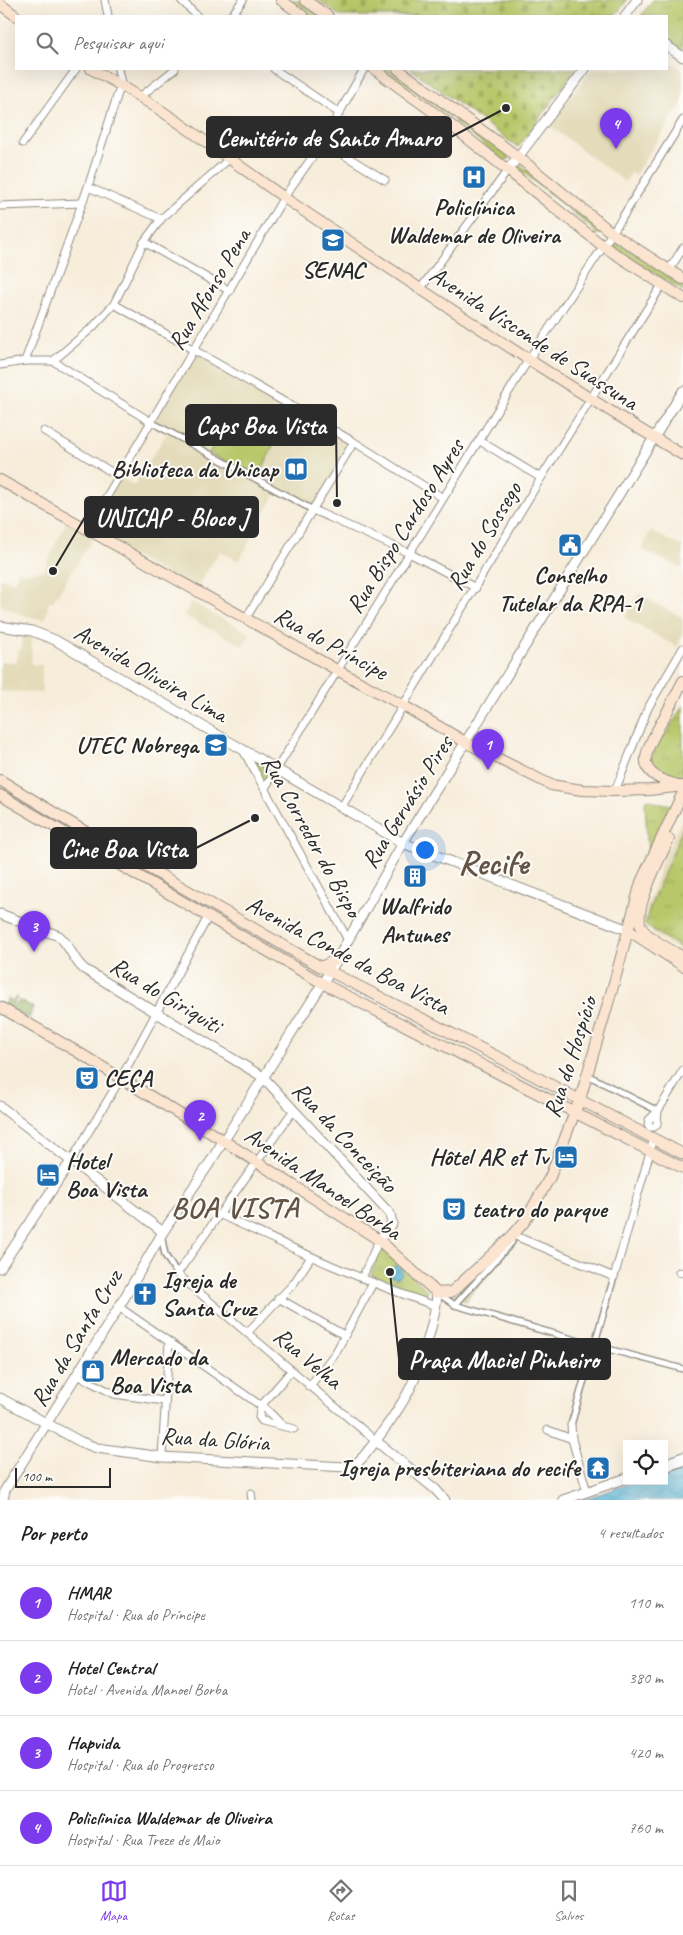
<!DOCTYPE html>
<html lang="pt">
<meta charset="utf-8">
<style>
body{margin:0;font-family:Caveat,sans-serif;background:#f2f2f2;color:#222}
.controls{position:absolute;right:15px;bottom:15px;display:grid;overflow:hidden;border-radius:0px;box-shadow:0 5px 20px #0002}
.controls button{width:45px;height:45px;display:grid;place-items:center;padding:0;border:0;border-bottom:1px solid #e0e0e0;background:#fff;color:#222;font:25px sans-serif}
.scale{position:absolute;left:15px;bottom:12px;width:96px;box-sizing:border-box;padding-left:5px;border:2px solid #2b2b2b;border-top:0;font-size:14px;line-height:18px;white-space:nowrap;color:#2b2b2b;-webkit-text-stroke:4px #fdfcf7;paint-order:stroke}
.you{position:absolute;left:424px;top:849px;width:18px;height:18px;margin:-12px;border:4px solid #fff;border-radius:50%;background:#1a73e8;box-shadow:0 0 0 8px #1a73e833}
.badge{display:grid;place-items:center;width:32px;height:32px;border-radius:50%;background:#7c3aed;color:#fff;font-size:16px;font-weight:700}
.pin{position:absolute;translate:-50% -41px;filter:drop-shadow(0 1px 2px #0008)}
.pin::after{content:'';position:absolute;top:26px;width:18px;height:15px;background:inherit;clip-path:polygon(0 0,100% 0,50% 100%)}
.list{margin:0;padding:0;list-style:none}
h2{display:flex;justify-content:space-between;align-items:center;height:65px;margin:0;padding:0 20px;font-size:21px}
h2 small{font-size:16px;font-weight:400;color:#767676}
.list li{display:grid;grid-template-columns:32px 1fr auto;gap:15px;align-items:center;box-sizing:border-box;height:75px;padding:0 20px;border-top:1px solid #e0e0e0}
.list b{display:block;font-size:19px;white-space:nowrap}
.list p{margin:0;font-size:16px;white-space:nowrap;color:#767676}
.list em{font-size:16px;font-style:normal;color:#767676}
.icon{flex:none;width:28px;height:28px;fill:none;stroke:currentColor;stroke-width:2;stroke-linecap:round;stroke-linejoin:round}
.map{position:relative;flex:none;width:683px;height:1500px;overflow:hidden}
.search{position:absolute;background:#fff;box-shadow:0 5px 20px #0002;left:15px;right:15px;top:15px;height:55px;display:flex;align-items:center;gap:12px;box-sizing:border-box;padding:0 18px;border-radius:0px;color:#767676;font-size:19px}
.sheet{height:365px;background:#fff}
nav{display:flex;justify-content:space-around;align-items:center;box-sizing:border-box;height:70px;border-top:1px solid #e0e0e0;background:#fff;font-size:14px;color:#767676}
nav a{display:grid;justify-items:center;gap:2px}
nav .on{color:#7c3aed}
.map>svg:first-child{display:block}
.built{fill:#e3dbba}
.green{fill:#b8c769;stroke:#72794a}
.forest{fill:url(#forest-firs);stroke:#5e6c44}
.cemetery{fill:url(#cemetery-stones);stroke:#72794a}
.park{fill:url(#park-tufts);stroke:#72794a}
.water{fill:url(#water-waves);stroke:#416f80}
.lines{fill:none;stroke-linecap:round;stroke-linejoin:round}
.pedestrian-casing{stroke:#918c83;stroke-width:8}
.minor-casing{stroke:#918c83;stroke-width:9}
.tertiary-casing{stroke:#918c83;stroke-width:11}
.secondary-casing{stroke:#918c83;stroke-width:12}
.pedestrian{stroke:#fff;stroke-width:5}
.minor{stroke:#fff;stroke-width:7}
.tertiary{stroke:#fff;stroke-width:9}
.secondary{stroke:#fce5d0;stroke-width:10}
.labels{text-anchor:middle;dominant-baseline:central;stroke-width:4;stroke-linejoin:round;paint-order:stroke}
.poi-label{font-size:24px;font-weight:bold;fill:#2b2b2b;stroke:#fdfcf7;text-anchor:start}
.street-label{font-size:24px;fill:#2b2b2b;stroke:#fdfcf7}
.district-label{font-size:29px;font-weight:bold;letter-spacing:1px;fill:#645446;stroke:#fdfcf7}
.town-label{font-size:34px;font-weight:bold;fill:#645446;stroke:#fdfcf7}
.leader{fill:none;stroke:#2b2b2b;stroke-width:2}
.callout-dot{fill:#2b2b2b;stroke:#fdfcf7;stroke-width:2}
.callout{fill:#2b2b2b;stroke:#2b2b2b;stroke-width:2}
.callout-label{font-size:25px;text-anchor:middle;font-weight:bold;fill:#fff}
</style>
<div class="map">
<svg width="683" height="1500" viewBox="0 0 683 1500">
<defs>
<pattern id="forest-firs" width="22" height="20" patternUnits="userSpaceOnUse" patternTransform="scale(1.25)"><rect width="22" height="20" fill="#92ac5d"/><path d="M5 1l3.5 6h-7zM16 11l3.5 6h-7z" fill="#778c4d"/></pattern>
<pattern id="cemetery-stones" width="16" height="16" patternUnits="userSpaceOnUse" patternTransform="scale(1.25)"><rect width="16" height="16" fill="#b8c769"/><path d="M2 7V4a2 2 0 0 1 4 0v3zM10 15v-3a2 2 0 0 1 4 0v3z" fill="#9eab5b"/></pattern>
<pattern id="park-tufts" width="24" height="20" patternUnits="userSpaceOnUse" patternTransform="scale(1.25)"><rect width="24" height="20" fill="#b8c769"/><path d="M3 7l-1-3M5 7V3M7 7l1-3M15 17l-1-3M17 17v-4M19 17l1-3" fill="none" stroke="#9eab5b"/></pattern>
<pattern id="water-waves" width="16" height="10" patternUnits="userSpaceOnUse" patternTransform="scale(1.25)"><rect width="16" height="10" fill="#57b3d5"/><path d="M0 5q4-4 8 0t8 0" fill="none" stroke="#4892ad"/></pattern>
</defs>
<rect width="100%" height="100%" fill="#fdfcf7"/>
<filter id="ink" filterUnits="userSpaceOnUse"><feTurbulence type="fractalNoise" baseFrequency=".02" numOctaves="2"/><feDisplacementMap in="SourceGraphic" scale="10" xChannelSelector="R" yChannelSelector="G"/><feConvolveMatrix kernelMatrix="1 2 1 2 8 2 1 2 1" color-interpolation-filters="sRGB"/></filter>
<filter id="wash" filterUnits="userSpaceOnUse"><feTurbulence type="fractalNoise" baseFrequency=".0096" numOctaves="4" result="noise"/><feDisplacementMap in="SourceGraphic" scale="20" xChannelSelector="R" yChannelSelector="G"/><feGaussianBlur stdDeviation="1.12" result="paint"/><feColorMatrix in="noise" values="0 0 0 0 0 0 0 0 0 0 0 0 0 0 0 0 0 1.4 0 .05"/><feComposite in="paint" operator="in"/></filter>
<g filter="url(#wash)">
<rect width="100%" height="100%" fill="#f7eddb"/>
<g class="built">
<path d="M667,60l16,10v31l-48,74 -4,-2 -6,9 -76,-57 43,-56h75z"/>
<path d="M194,350l160,92 -41,68 -36,-19 -38,70 -19,-10 -25,39 -108,-60 31,-54 16,10 34,-55 -17,-9z"/>
<path d="M66,522l28,15 -42,66 -3,-2 -4,19 -18,-4 -27,-10v-28l14,4 5,-12 6,3 19,-3z"/>
<path d="M650,531l33,16v21l-41,-18z"/>
<path d="M639,594l44,24v15l-6,14 -52,-29z"/>
<path d="M191,602l59,31 -7,13 -59,-31z"/>
<path d="M23,636l9,2 -1,26 11,1v28l-42,-2v-29h17l1,-12h3z"/>
<path d="M683,819v134l-24,-15 -17,-15 22,-67z"/>
</g>
<g class="green">
<path d="M232,412l3,4 38,9 -5,8 8,5 -18,42 -49,-27z"/>
<path d="M0,786l87,50v2l-87,-50z"/>
</g>
<path class="forest" d="M15,997l2,1 -4,6 3,1 3,-5 14,7 -3,10 -4,1 -22,-13 4,-7 5,3z"/>
<g class="cemetery">
<path d="M318,0h309l-12,16h-275z"/>
<path d="M411,69h165l-58,78z"/>
</g>
<g class="park">
<path d="M287,0h10l22,16h-10z"/>
<path d="M653,0h30v53l-16,-12v-25h-26z"/>
<path d="M382,69h7l61,44v3z"/>
<path d="M457,118l51,38 1,3 -6,1 -48,-38v-3z"/>
<path d="M520,164l81,68 -5,3 -2,-5 -77,-63z"/>
<path d="M618,243l65,41v7l-70,-44z"/>
<path d="M683,705v69c-7,5 -15,6 -22,2 -22,-13 -1,-34 8,-47 5,-8 9,-16 14,-24z"/>
<path d="M243,749l33,21 -11,18z"/>
<path d="M648,799l10,4 16,2 -26,51 -3,-55z"/>
<path d="M683,828v121l-38,-24 6,-20z"/>
<path d="M512,1238l5,2 -51,61 -12,-6z"/>
<path d="M381,1249h3l43,41 -1,4 -8,1 -47,-20 8,-25z"/>
</g>
<g class="water">
<circle cx="396" cy="1272" r="6"/>
<path d="M683,1466v34h-102l56,-19h27v-9z"/>
</g>
</g>
<g filter="url(#ink)">
<g class="lines">
<g class="pedestrian-casing">
<g id="pedestrian">
<path d="M151,422l162,88"/>
<path d="M587,1075l71,36"/>
<path d="M160,1237l2,2 3,16 12,19"/>
<path d="M439,1294l16,11 138,40 90,24"/>
<path d="M455,1305l57,-63"/>
<path d="M571,1425l43,-148"/>
<path d="M664,1469l19,-6"/>
</g>
</g>
<g class="minor-casing">
<g id="minor">
<path d="M105,0l3,16"/>
<path d="M181,0l16,16"/>
<path d="M231,16l12,-16"/>
<path d="M274,69l65,44"/>
<path d="M141,96l34,-27"/>
<path d="M323,142l62,38"/>
<path d="M23,143l53,-74"/>
<path d="M88,187l73,32"/>
<path d="M0,206l82,-3"/>
<path d="M144,242l86,49"/>
<path d="M669,270l14,-22"/>
<path d="M421,288l87,-118"/>
<path d="M114,304l240,138 89,56"/>
<path d="M25,361l63,-174 33,-103 -3,-15"/>
<path d="M53,361l98,61"/>
<path d="M0,365l25,-4h28l40,-34 21,-23 30,-62 17,-23 68,-60"/>
<path d="M44,431l74,45"/>
<path d="M480,441l61,37"/>
<path d="M313,510l96,43 67,35"/>
<path d="M87,530l197,-333 39,-55 41,-73"/>
<path d="M246,618l108,-176"/>
<path d="M243,750l105,190"/>
<path d="M265,788l264,-429 93,-141 61,-98"/>
<path d="M615,791l33,-83 35,-60"/>
<path d="M341,808l200,-330 121,-193"/>
<path d="M293,1111l-116,163 199,167"/>
<path d="M658,1111l-1,13 -3,3h-4l-2,-3 1,-4 9,-9 25,-41"/>
<path d="M71,1161l50,-83 87,-161"/>
<path d="M221,1215c71,33 141,66 215,91"/>
<path d="M513,1235l101,42 40,-139"/>
<path d="M679,1272l4,1"/>
<path d="M362,1278l17,-38"/>
<path d="M278,1298l66,37"/>
<path d="M119,1307l148,103 16,16"/>
<path d="M247,1333l47,-50 17,-26"/>
<path d="M291,1371l-30,35 -2,11 3,4 32,8"/>
<path d="M77,1375l37,19 50,7"/>
<path d="M309,1387l27,-35 37,-69"/>
<path d="M571,1425l1,14 15,53"/>
<path d="M548,1430l24,9"/>
<path d="M162,1457l7,-114"/>
<path d="M251,1493l1,7"/>
</g>
</g>
<g class="tertiary-casing">
<g id="tertiary">
<path d="M625,16l12,-16"/>
<path d="M667,46l16,11"/>
<path d="M508,170l77,-101"/>
<path d="M0,626l32,5 23,9 348,203 225,87"/>
<path d="M0,914l59,22c11,9 14,24 25,33l179,108 127,137 2,10 -13,16"/>
<path d="M0,1106l163,126"/>
<path d="M0,1268l71,-107"/>
<path d="M0,1398l81,44 16,6 65,9 184,10 11,-4 7,-7c15,-19 30,-39 42,-60 13,-22 30,-78 31,-103"/>
<path d="M376,1441l59,48 10,11"/>
<path d="M664,1464l19,-7"/>
<path d="M3,1500l2,-10 114,-183 44,-75 46,-68 122,-194 72,-127 280,-452"/>
<path d="M563,1500l64,-22"/>
</g>
</g>
<g class="secondary-casing">
<g id="secondary">
<path d="M281,0l22,16"/>
<path d="M305,0l23,16"/>
<path d="M0,4l16,12"/>
<path d="M91,69c72,37 135,89 201,134 129,87 258,173 391,252"/>
<path d="M374,69l73,53 156,124 80,52"/>
<path d="M398,69l120,88 94,76 71,46"/>
<path d="M0,480l337,190 67,36 63,37 84,42 31,5 33,1 35,-1 33,-4"/>
<path d="M0,780l91,55 230,132 181,92 181,95"/>
<path d="M675,784c-43,-11 -30,-32 -14,-61 8,-14 15,-28 22,-42"/>
<path d="M0,795l322,188 361,185"/>
<path d="M669,839c-8,17 -38,73 -27,89 6,11 30,22 41,29"/>
<path d="M628,930l55,36"/>
<path d="M321,967l16,-8"/>
<path d="M0,1007l81,47 143,87 155,99 58,53 14,-1 5,-4 57,-53 12,-14 25,-44 31,-81 33,-113 27,-101 42,-90"/>
</g>
</g>
<use href="#pedestrian" class="pedestrian"/>
<use href="#minor" class="minor"/>
<use href="#tertiary" class="tertiary"/>
<use href="#secondary" class="secondary"/>
</g>
</g>
<defs>
<g id="hospital-square" transform="scale(1.25)"><rect x="-9" y="-9" width="18" height="18" rx="4" fill="#1f6fb2" stroke="#fdfcf7"/><path d="M-5-5h3v3.5h4V-5h3V5h-3V1.5h-4V5h-3Z" fill="#fff"/></g>
<g id="school-square" transform="scale(1.25)"><rect x="-9" y="-9" width="18" height="18" rx="4" fill="#1f6fb2" stroke="#fdfcf7"/><path d="M0-5L7-2L0 1L-7-2ZM-4 1L0 2.5L4 1V4Q0 6-4 4Z" fill="#fff"/></g>
<g id="library-square" transform="scale(1.25)"><rect x="-9" y="-9" width="18" height="18" rx="4" fill="#1f6fb2" stroke="#fdfcf7"/><path d="M-6-4Q-3-5.5-.7-3.5V5Q-3 3-6 4ZM6-4Q3-5.5 .7-3.5V5Q3 3 6 4Z" fill="#fff"/></g>
<g id="civic-square" transform="scale(1.25)"><rect x="-9" y="-9" width="18" height="18" rx="4" fill="#1f6fb2" stroke="#fdfcf7"/><path d="M-.6-6.5H3V-4.5H.6V-3L4-1V1h2V6H-6V1h2V-1L-.6-3ZM-1.2 2.5V6h2.4V2.5Z" fill="#fff"/></g>
<g id="building-square" transform="scale(1.25)"><rect x="-9" y="-9" width="18" height="18" rx="4" fill="#1f6fb2" stroke="#fdfcf7"/><path d="M-4-6H4V6H1V3H-1V6H-4ZM-2.5-4.3h1.7v1.8h-1.7ZM.8-4.3h1.7v1.8H.8ZM-2.5-1h1.7V.8h-1.7ZM.8-1h1.7V.8H.8Z" fill="#fff"/></g>
<g id="theatre-square" transform="scale(1.25)"><rect x="-9" y="-9" width="18" height="18" rx="4" fill="#1f6fb2" stroke="#fdfcf7"/><path d="M-5-5.5Q0-4 5-5.5V0Q5 5 0 6Q-5 5-5 0ZM-3.3-2.5H-1v1.5H-3.3ZM1-2.5H3.3v1.5H1ZM-2.8 1Q0 5.5 2.8 1Z" fill="#fff"/></g>
<g id="hotel-square" transform="scale(1.25)"><rect x="-9" y="-9" width="18" height="18" rx="4" fill="#1f6fb2" stroke="#fdfcf7"/><path d="M-6-4.5h1.5V1H6V5H4.5V3h-9V5H-6ZM-4 0a1.8 1.8 0 1 1 3.6 0ZM.5 0V-2.5h3Q6-2.5 6 0Z" fill="#fff"/></g>
<g id="church-square" transform="scale(1.25)"><rect x="-9" y="-9" width="18" height="18" rx="4" fill="#1f6fb2" stroke="#fdfcf7"/><path d="M-1.2-6h2.4v3.5h3.3v2.4h-3.3V6h-2.4V-.1h-3.3v-2.4h3.3Z" fill="#fff"/></g>
<g id="shop-square" transform="scale(1.25)"><rect x="-9" y="-9" width="18" height="18" rx="4" fill="#1f6fb2" stroke="#fdfcf7"/><path d="M-5-2.5h2.3a2.7 3.5 0 0 1 5.4 0H5L5.5 6h-11ZM-1.5-2.5h3a1.5 2.3 0 0 0-3 0Z" fill="#fff"/></g>
<g id="temple-square" transform="scale(1.25)"><rect x="-9" y="-9" width="18" height="18" rx="4" fill="#1f6fb2" stroke="#fdfcf7"/><path d="M0-6L5-2H3V0L6.5 2.5H4V6H1.5V3h-3V6H-4V2.5H-6.5L-3 0V-2H-5Z" fill="#fff"/></g>
</defs>
<g fill-rule="evenodd">
<use href="#hospital-square" x="474" y="177"/>
<use href="#school-square" x="333" y="240"/>
<use href="#library-square" x="296" y="469"/>
<use href="#civic-square" x="570" y="545"/>
<use href="#school-square" x="216" y="745"/>
<use href="#building-square" x="415" y="876"/>
<use href="#theatre-square" x="87" y="1078"/>
<use href="#hotel-square" x="566" y="1157"/>
<use href="#hotel-square" x="48" y="1175"/>
<use href="#theatre-square" x="454" y="1209"/>
<use href="#church-square" x="145" y="1294"/>
<use href="#shop-square" x="93" y="1371"/>
<use href="#temple-square" x="598" y="1468"/>
</g>
<g class="labels">
<g class="poi-label">
<text x="474" y="207" text-anchor="middle">Policlínica<tspan x="474" dy="28">Waldemar de Oliveira</tspan></text>
<text x="333" y="270" text-anchor="middle">SENAC</text>
<text x="278" y="469" text-anchor="end">Biblioteca da Unicap</text>
<text x="570" y="575" text-anchor="middle">Conselho<tspan x="570" dy="28">Tutelar da RPA-1</tspan></text>
<text x="198" y="745" text-anchor="end">UTEC Nobrega</text>
<text x="415" y="906" text-anchor="middle">Walfrido<tspan x="415" dy="28">Antunes</tspan></text>
<text x="104" y="1078">CEÇA</text>
<text x="548" y="1157" text-anchor="end">Hôtel AR et Tv</text>
<text x="66" y="1161">Hotel<tspan x="66" dy="28">Boa Vista</tspan></text>
<text x="472" y="1209">teatro do parque</text>
<text x="162" y="1280">Igreja de<tspan x="162" dy="28">Santa Cruz</tspan></text>
<text x="110" y="1357">Mercado da<tspan x="110" dy="28">Boa Vista</tspan></text>
<text x="580" y="1468" text-anchor="end">Igreja presbiteriana do recife</text>
</g>
<g class="street-label">
<text transform="translate(209 289) rotate(-59)">Rua Afonso Pena</text>
<text transform="translate(534 338) rotate(33)">Avenida Visconde de Suassuna</text>
<text transform="translate(405 526) rotate(-58)">Rua Bispo Cardoso Ayres</text>
<text transform="translate(484 536) rotate(-59)">Rua do Sossego</text>
<text transform="translate(331 643) rotate(29)">Rua do Príncipe</text>
<text transform="translate(151 673) rotate(30)">Avenida Oliveira Lima</text>
<text transform="translate(407 802) rotate(-58)">Rua Gervásio Pires</text>
<text transform="translate(312 836) rotate(61)">Rua Corredor do Bispo</text>
<text transform="translate(348 955) rotate(28)">Avenida Conde da Boa Vista</text>
<text transform="translate(166 995) rotate(31)">Rua do Giriquiti</text>
<text transform="translate(570 1057) rotate(-72)">Rua do Hospício</text>
<text transform="translate(345 1137) rotate(47)">Rua da Conceição</text>
<text transform="translate(323 1183) rotate(34)">Avenida Manoel Borba</text>
<text transform="translate(76 1338) rotate(-59)">Rua da Santa Cruz</text>
<text transform="translate(308 1358) rotate(40)">Rua Velha</text>
<text transform="translate(215 1439) rotate(4)">Rua da Glória</text>
</g>
<g class="district-label">
<text x="235" y="1207">BOA VISTA</text>
</g>
<g class="town-label">
<text x="493" y="862">Recife</text>
</g>
</g>
<path class="leader" d="M506 108L451 137M337 503L336 425M53 571L85 517M255 818L196 848M390 1272L399 1359"/>
<g class="callout-dot">
<circle cx="506" cy="108" r="5"/>
<circle cx="337" cy="503" r="5"/>
<circle cx="53" cy="571" r="5"/>
<circle cx="255" cy="818" r="5"/>
<circle cx="390" cy="1272" r="5"/>
</g>
<g class="callout">
<rect x="207" y="117" width="244" height="40" rx="5"/>
<rect x="186" y="405" width="150" height="40" rx="5"/>
<rect x="85" y="497" width="173" height="40" rx="5"/>
<rect x="51" y="828" width="145" height="40" rx="5"/>
<rect x="399" y="1339" width="211" height="40" rx="5"/>
</g>
<g class="callout-label">
<text x="329" y="146">Cemitério de Santo Amaro</text>
<text x="261" y="434">Caps Boa Vista</text>
<text x="172" y="526">UNICAP - Bloco J</text>
<text x="124" y="857">Cine Boa Vista</text>
<text x="504" y="1368">Praça Maciel Pinheiro</text>
</g>
</svg>
<div class="controls">
<button><svg class="icon" aria-label="locate" viewBox="0 0 24 24"><circle cx="12" cy="12" r="6"/><path d="M12 2v4M12 18v4M2 12h4M18 12h4"/></svg></button>
</div>
<div class="scale">100 m</div>
<div class="you"></div>
<div class="pin badge" style="left:488px;top:770px">1</div>
<div class="pin badge" style="left:200px;top:1141px">2</div>
<div class="pin badge" style="left:34px;top:952px">3</div>
<div class="pin badge" style="left:616px;top:149px">4</div>
<div class="search"><svg class="icon" aria-label="search" viewBox="0 0 24 24"><circle cx="10" cy="10" r="6"/><path d="M15 15l6 6"/></svg>Pesquisar aqui</div>
</div>
<section class="sheet">
<h2>Por perto<small>4 resultados</small></h2>
<ul class="list">
<li><span class="badge">1</span><div><b>HMAR</b><p>Hospital · Rua do Príncipe</p></div><em>110 m</em></li>
<li><span class="badge">2</span><div><b>Hotel Central</b><p>Hotel · Avenida Manoel Borba</p></div><em>380 m</em></li>
<li><span class="badge">3</span><div><b>Hapvida</b><p>Hospital · Rua do Progresso</p></div><em>420 m</em></li>
<li><span class="badge">4</span><div><b>Policlinica Waldemar de Oliveira</b><p>Hospital · Rua Treze de Maio</p></div><em>760 m</em></li>
</ul>
</section>
<nav>
<a class="on"><svg class="icon" aria-label="map" viewBox="0 0 24 24"><path d="M3 6l6-2 6 2 6-2v14l-6 2-6-2-6 2zM9 4v14M15 6v14"/></svg>Mapa</a>
<a><svg class="icon" aria-label="directions" viewBox="0 0 24 24"><path d="M12 3l9 9-9 9-9-9zM9 14v-3h6M13 9l2 2-2 2"/></svg>Rotas</a>
<a><svg class="icon" aria-label="saved" viewBox="0 0 24 24"><path d="M7 4h10v16l-5-4-5 4z"/></svg>Salvos</a>
</nav>
